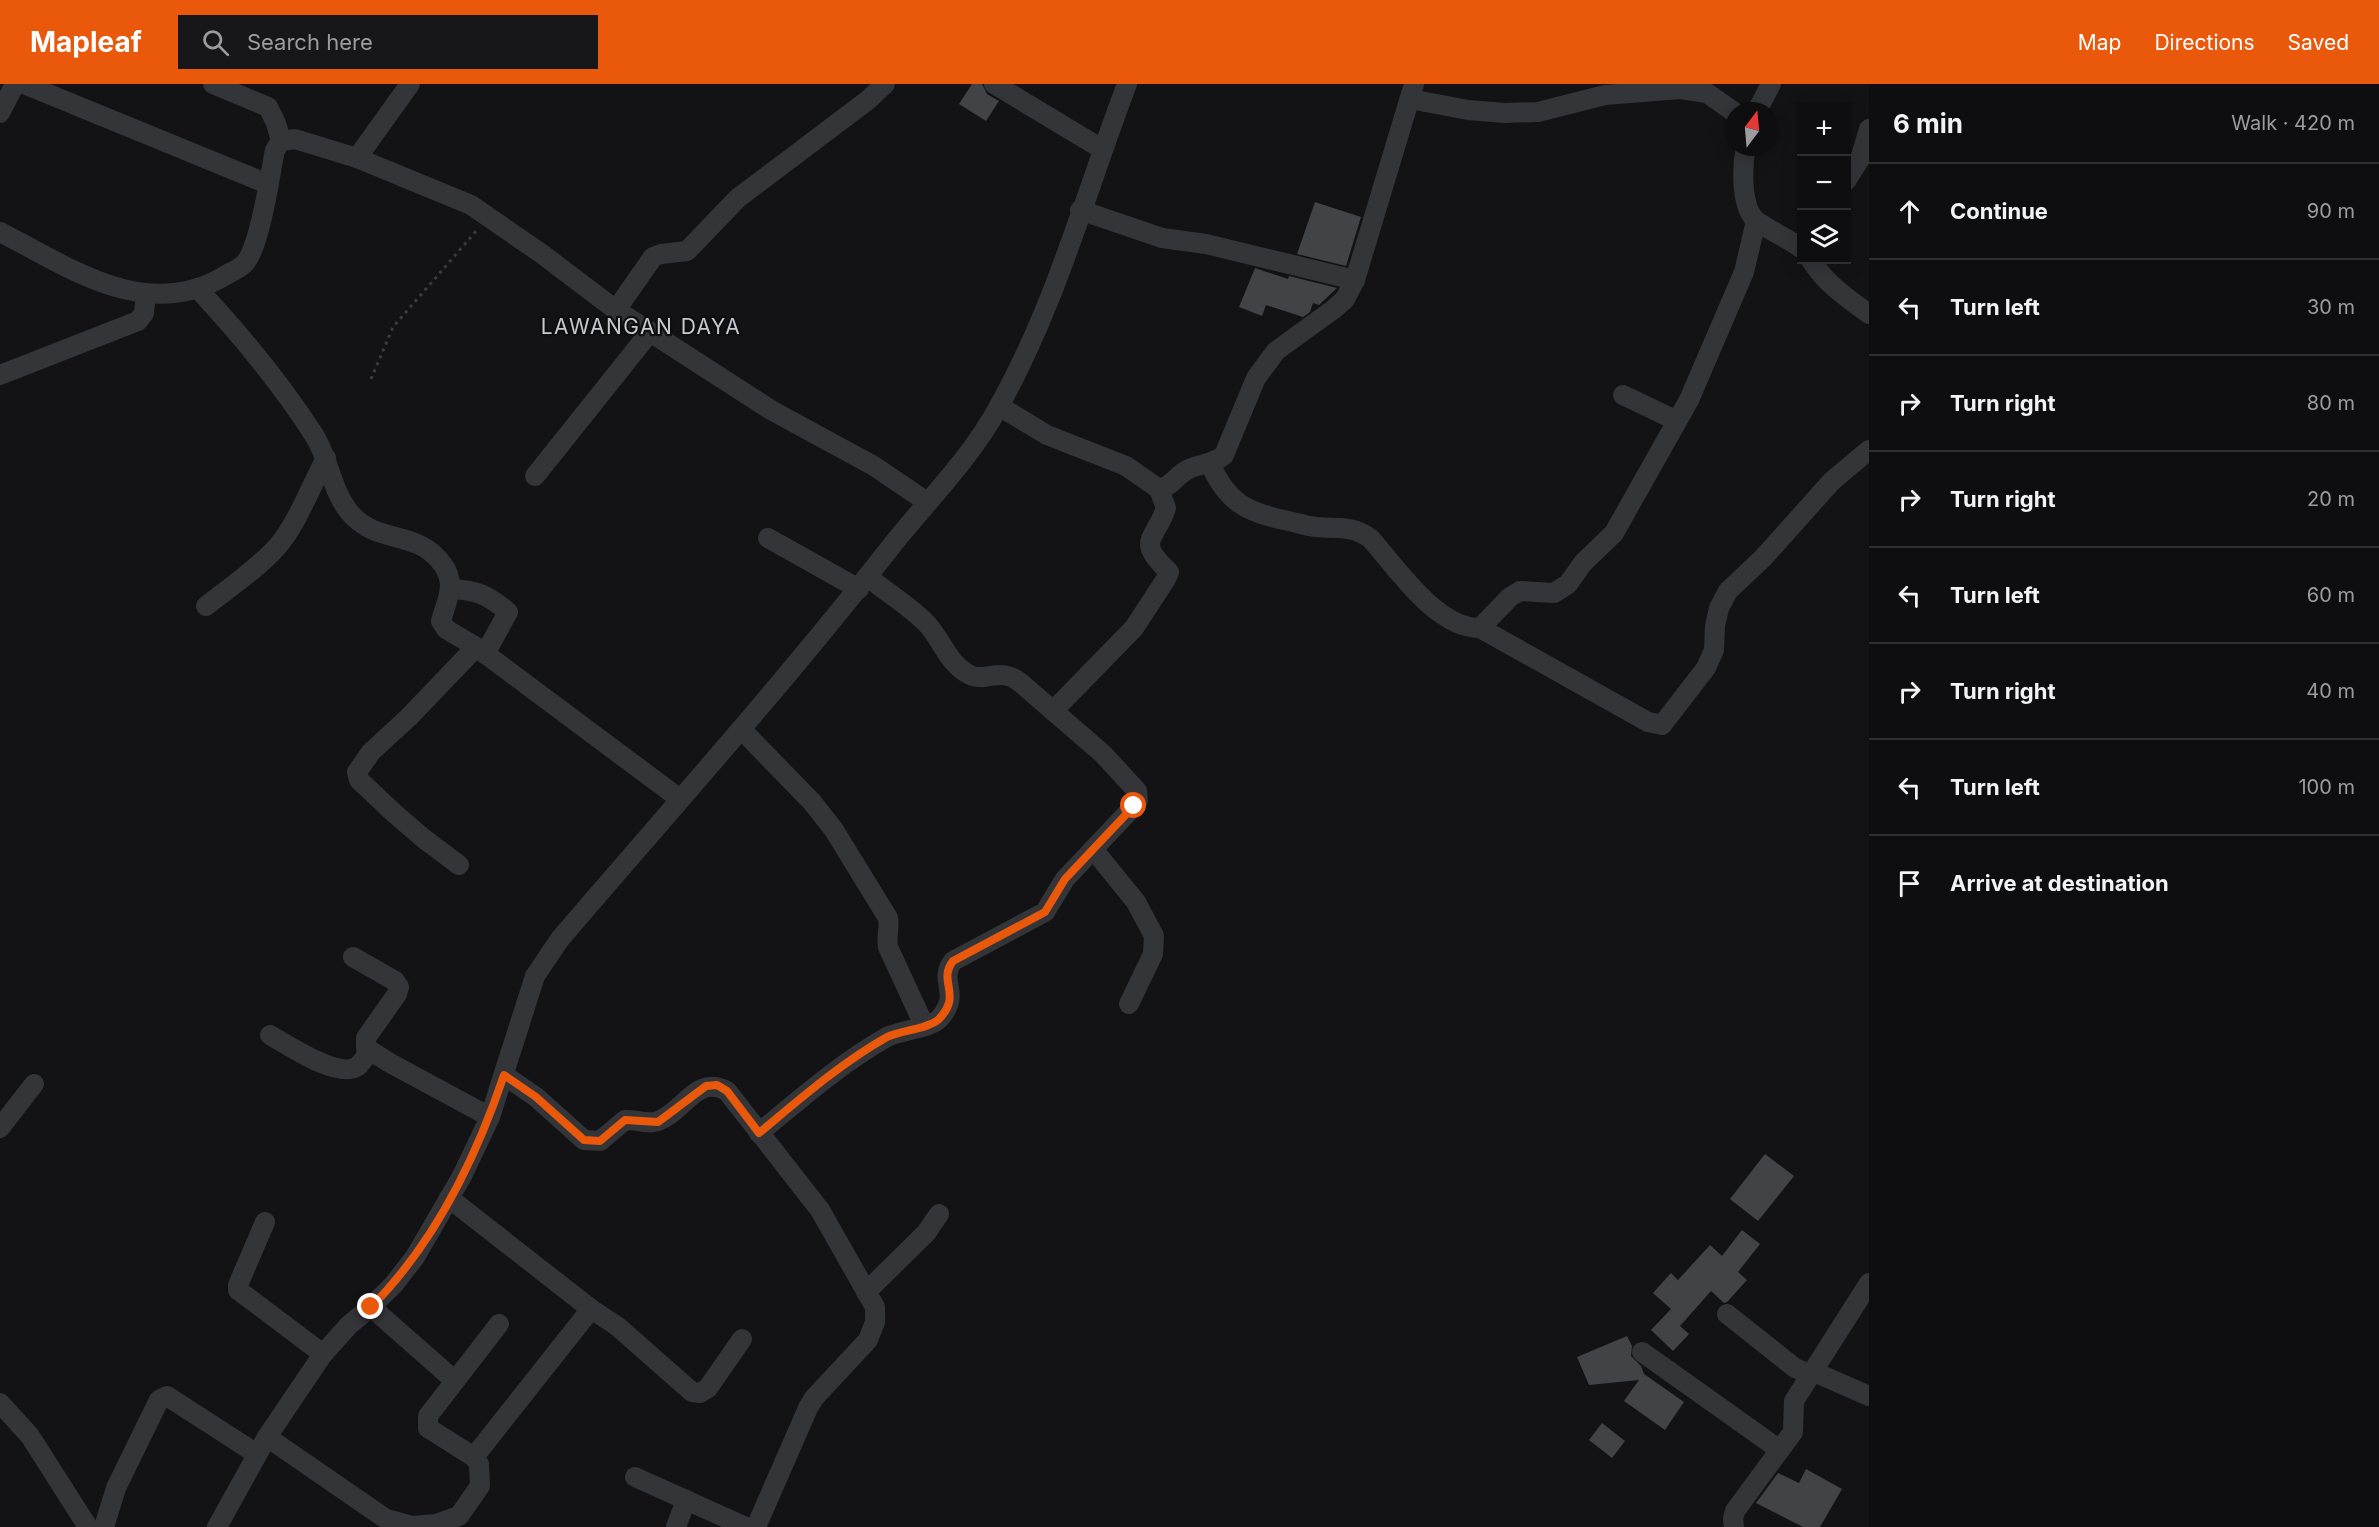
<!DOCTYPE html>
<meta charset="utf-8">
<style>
body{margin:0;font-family:Inter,sans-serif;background:#171719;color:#f1f3f6}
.controls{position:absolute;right:18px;top:18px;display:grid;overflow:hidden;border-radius:0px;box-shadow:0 3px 15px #0003}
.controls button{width:54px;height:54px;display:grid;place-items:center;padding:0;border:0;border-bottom:2px solid #2e2e30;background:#0e0e10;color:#f1f3f6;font:30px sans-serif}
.compass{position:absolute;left:1725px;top:18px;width:54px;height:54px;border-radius:50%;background:#0e0e10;box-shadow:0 3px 15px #0003;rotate:16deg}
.stop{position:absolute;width:18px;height:18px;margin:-14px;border:4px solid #ea580c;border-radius:50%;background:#fff}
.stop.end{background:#ea580c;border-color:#fff;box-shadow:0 2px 6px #0008}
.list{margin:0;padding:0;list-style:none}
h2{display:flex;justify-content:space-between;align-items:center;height:78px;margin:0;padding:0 24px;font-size:26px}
h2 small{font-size:20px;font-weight:400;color:#9b9c9f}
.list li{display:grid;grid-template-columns:39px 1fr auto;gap:18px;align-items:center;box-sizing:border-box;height:96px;padding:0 24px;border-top:2px solid #2e2e30}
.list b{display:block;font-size:22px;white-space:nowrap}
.list em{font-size:20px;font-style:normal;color:#9b9c9f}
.icon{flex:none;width:33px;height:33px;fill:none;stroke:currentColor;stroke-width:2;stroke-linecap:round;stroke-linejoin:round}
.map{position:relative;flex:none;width:1869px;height:1443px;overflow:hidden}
header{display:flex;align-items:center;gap:36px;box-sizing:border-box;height:84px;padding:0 30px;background:#ea580c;color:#fff}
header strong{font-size:28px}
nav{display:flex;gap:33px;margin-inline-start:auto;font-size:21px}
.search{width:420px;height:54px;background:#171719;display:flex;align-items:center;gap:15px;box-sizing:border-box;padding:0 21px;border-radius:0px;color:#9b9c9f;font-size:22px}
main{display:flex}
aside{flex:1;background:#0e0e10}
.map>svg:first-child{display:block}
.building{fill:#424347}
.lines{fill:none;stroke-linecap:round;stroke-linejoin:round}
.path{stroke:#3b3c40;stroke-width:3;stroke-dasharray:3 4.5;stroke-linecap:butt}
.minor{stroke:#343539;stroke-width:20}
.route{stroke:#ea580c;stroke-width:8}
.labels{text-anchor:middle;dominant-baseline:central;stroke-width:4.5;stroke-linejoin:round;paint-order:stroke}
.quarter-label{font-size:21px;letter-spacing:1.5px;fill:#c6c9d0;stroke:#0e0e0f}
</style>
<header>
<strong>Mapleaf</strong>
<div class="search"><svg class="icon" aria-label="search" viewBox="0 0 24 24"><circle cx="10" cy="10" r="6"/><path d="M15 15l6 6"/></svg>Search here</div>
<nav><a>Map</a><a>Directions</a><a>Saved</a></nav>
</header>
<main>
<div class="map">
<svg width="1869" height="1443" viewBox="0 0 1869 1443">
<rect width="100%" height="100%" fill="#131315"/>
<g class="building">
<path d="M972,0h10l5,10 12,7 -13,20 -27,-17z"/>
<path d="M1315,118l46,15 -15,49 -49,-12z"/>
<path d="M1255,184l33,11 1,-3 48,12 -18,17 -6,-2 -3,9 -7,5 -37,-12 -4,11 -23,-9z"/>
<path d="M1765,1070l29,22 -36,45 -28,-22z"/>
<path d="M1742,1146l18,14 -22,28 9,8 -20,22 -3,1 -13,-12 -31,35 9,8 -16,17 -22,-21 20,-21 -18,-16 18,-20 7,7 32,-35 12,11z"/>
<path d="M1627,1252l5,10 -1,10 10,10 3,8 40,28 -19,28 -41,-29 15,-21 -50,5 -12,-28z"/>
<path d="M1602,1339l23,18 -13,17 -23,-18z"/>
<path d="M1806,1385l36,20 -22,38h-17l-47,-24 22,-30 21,10z"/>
</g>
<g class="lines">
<path class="path" d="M371,295l22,-52 84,-97"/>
<g class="minor">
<path d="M24,0l244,100"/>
<path d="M213,0l55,23 8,16 5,18"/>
<path d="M994,0l108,65"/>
<path d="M1410,15l58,11 37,3 33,-1 67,-17 75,-6 27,4 27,19"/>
<path d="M1757,27l14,-27"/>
<path d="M0,29l15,-29"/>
<path d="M1746,63c-4,19 -6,63 12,75 14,10 30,16 44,27"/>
<path d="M357,74l53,-74"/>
<path d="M1846,97l14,-22 9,-30"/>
<path d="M1080,126l82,28 44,6 149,36"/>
<path d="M0,148c69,35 143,89 221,46 7,-5 17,-8 23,-14 16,-15 26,-90 31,-114l6,-9 14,-2 62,19 114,47 71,49 74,56 155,100 103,56 53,36"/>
<path d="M1811,176c14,23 36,38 58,54"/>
<path d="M197,204c43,46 83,94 117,147 16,25 17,55 36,78 28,33 67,15 93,52 14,19 3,37 -2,56l5,8 30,18 204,152"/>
<path d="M616,226l37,-53 8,-3 26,-3 51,-53 130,-98 17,-16"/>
<path d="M0,291l138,-54 6,-8 2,-19"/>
<path d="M1623,311l54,26"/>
<path d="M999,322l48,29 79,31 33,23c12,-2 18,-14 28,-19 13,-7 26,-5 37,-15l32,-77 20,-27 58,-42 11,-10 10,-19 59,-196"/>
<path d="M1210,380c17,37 35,48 74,56 11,2 22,6 32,7 22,2 35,-2 54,11 27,30 67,91 110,90l30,-31 10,-6 34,2 14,-9 15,-21 31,-30 75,-133 55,-128 12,-51"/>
<path d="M535,392l115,-144"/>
<path d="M768,454l91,51"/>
<path d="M451,505c26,1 37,6 57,23l-23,42"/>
<path d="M206,522c24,-19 50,-36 71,-59 20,-23 34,-61 49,-89"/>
<path d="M1480,544l168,94 14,3 44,-57 8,-18 1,-24 4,-18 9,-17 35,-33 69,-77 37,-31"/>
<path d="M1053,627l81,-83 32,-49 3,-7c-34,-32 -14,-31 -3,-64l-7,-19"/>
<path d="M742,646l70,72 22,28 54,88c2,10 -2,18 0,29l36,78"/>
<path d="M1093,765l43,53 18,34 -1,18 -24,50"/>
<path d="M459,781l-36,-27 -29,-25 -35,-33 -2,-8 14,-20 38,-35 67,-70"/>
<path d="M353,873l42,24 4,6 -2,7 -31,44v10l24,15 100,54"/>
<path d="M270,951c18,10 68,45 88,31 4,-4 8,-10 12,-15"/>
<path d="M504,991l32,22 48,43 16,1 25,-21c10,-1 23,5 33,1 26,-9 38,-47 69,-30l93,119 55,97v15l-7,18 -54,58 -6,10 -52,119"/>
<path d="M0,1044l34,-44"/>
<path d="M759,1049c41,-34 82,-70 128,-96 14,-7 42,-8 52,-18 24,-26 -2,-37 14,-58l92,-49 20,-33 69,-73 4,-6 -1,-9 -34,-37 -82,-71c-22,-18 -36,1 -53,-9 -21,-12 -26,-34 -41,-50 -16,-17 -41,-32 -59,-47"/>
<path d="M449,1114l142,111 26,17 75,66 8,1 8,-5 34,-49"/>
<path d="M265,1138l-27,63v5l85,64"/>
<path d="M866,1208l60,-59 13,-19"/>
<path d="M371,1223l83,73"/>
<path d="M1727,1230l68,54 15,6"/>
<path d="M1642,1268l138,98"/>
<path d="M1812,1287l57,25"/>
<path d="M0,1319l30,33 58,91"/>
<path d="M267,1353l119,82 26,7 24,-2 23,-8 21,-30 -1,-22 -5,-7 -46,-29v-12l71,-92"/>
<path d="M474,1373l117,-148"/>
<path d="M635,1393l111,50"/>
<path d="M104,1443l12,-39 43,-88 8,-4 90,58"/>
<path d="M217,1443l50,-90 56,-83 26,-29 22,-18 23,-23 21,-27 47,-81 28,-59 45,-141 25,-37c112,-131 227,-259 333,-395 36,-45 77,-85 105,-136 57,-101 88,-216 129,-324"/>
<path d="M676,1443l10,-27"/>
<path d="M1734,1443l-1,-8 2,-8 58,-79 1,-31 75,-118"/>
</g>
</g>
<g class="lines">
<path class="route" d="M371,1223c62,-62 105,-149 133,-232l32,22 48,43 16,1 25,-21 33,2 48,-36 11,-1 10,6 32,42c41,-34 82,-70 128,-96 14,-7 42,-8 52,-18 24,-25 -2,-37 14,-58l92,-49 20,-33 69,-73"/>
</g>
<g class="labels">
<g class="quarter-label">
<text x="641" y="242">LAWANGAN DAYA</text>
</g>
</g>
</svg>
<div class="controls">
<button>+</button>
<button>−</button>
<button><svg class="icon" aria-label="layers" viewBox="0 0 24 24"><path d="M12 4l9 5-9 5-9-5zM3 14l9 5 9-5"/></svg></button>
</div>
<svg class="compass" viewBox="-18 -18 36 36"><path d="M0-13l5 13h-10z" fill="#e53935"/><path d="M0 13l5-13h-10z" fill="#9b9c9f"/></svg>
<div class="stop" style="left:1134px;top:722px"></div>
<div class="stop end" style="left:371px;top:1223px"></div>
</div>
<aside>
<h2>6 min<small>Walk · 420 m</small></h2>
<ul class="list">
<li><svg class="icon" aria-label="ahead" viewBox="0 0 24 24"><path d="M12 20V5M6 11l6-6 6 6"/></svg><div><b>Continue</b></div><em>90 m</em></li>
<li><svg class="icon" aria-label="left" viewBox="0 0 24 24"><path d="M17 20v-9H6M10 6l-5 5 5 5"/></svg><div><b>Turn left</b></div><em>30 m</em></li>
<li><svg class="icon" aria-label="right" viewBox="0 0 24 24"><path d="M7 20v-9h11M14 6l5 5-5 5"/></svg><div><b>Turn right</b></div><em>80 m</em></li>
<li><svg class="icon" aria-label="right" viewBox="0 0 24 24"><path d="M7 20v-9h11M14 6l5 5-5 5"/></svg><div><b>Turn right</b></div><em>20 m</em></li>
<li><svg class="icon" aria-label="left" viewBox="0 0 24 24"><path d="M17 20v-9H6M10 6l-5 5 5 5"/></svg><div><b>Turn left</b></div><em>60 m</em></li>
<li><svg class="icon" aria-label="right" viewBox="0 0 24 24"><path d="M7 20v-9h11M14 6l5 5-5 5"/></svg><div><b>Turn right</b></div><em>40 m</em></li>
<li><svg class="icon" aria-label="left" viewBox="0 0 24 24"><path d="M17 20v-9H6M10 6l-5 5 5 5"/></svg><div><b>Turn left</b></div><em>100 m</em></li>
<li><svg class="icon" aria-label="arrive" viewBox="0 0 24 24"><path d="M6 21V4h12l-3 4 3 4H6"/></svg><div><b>Arrive at destination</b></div></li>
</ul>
</aside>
</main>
